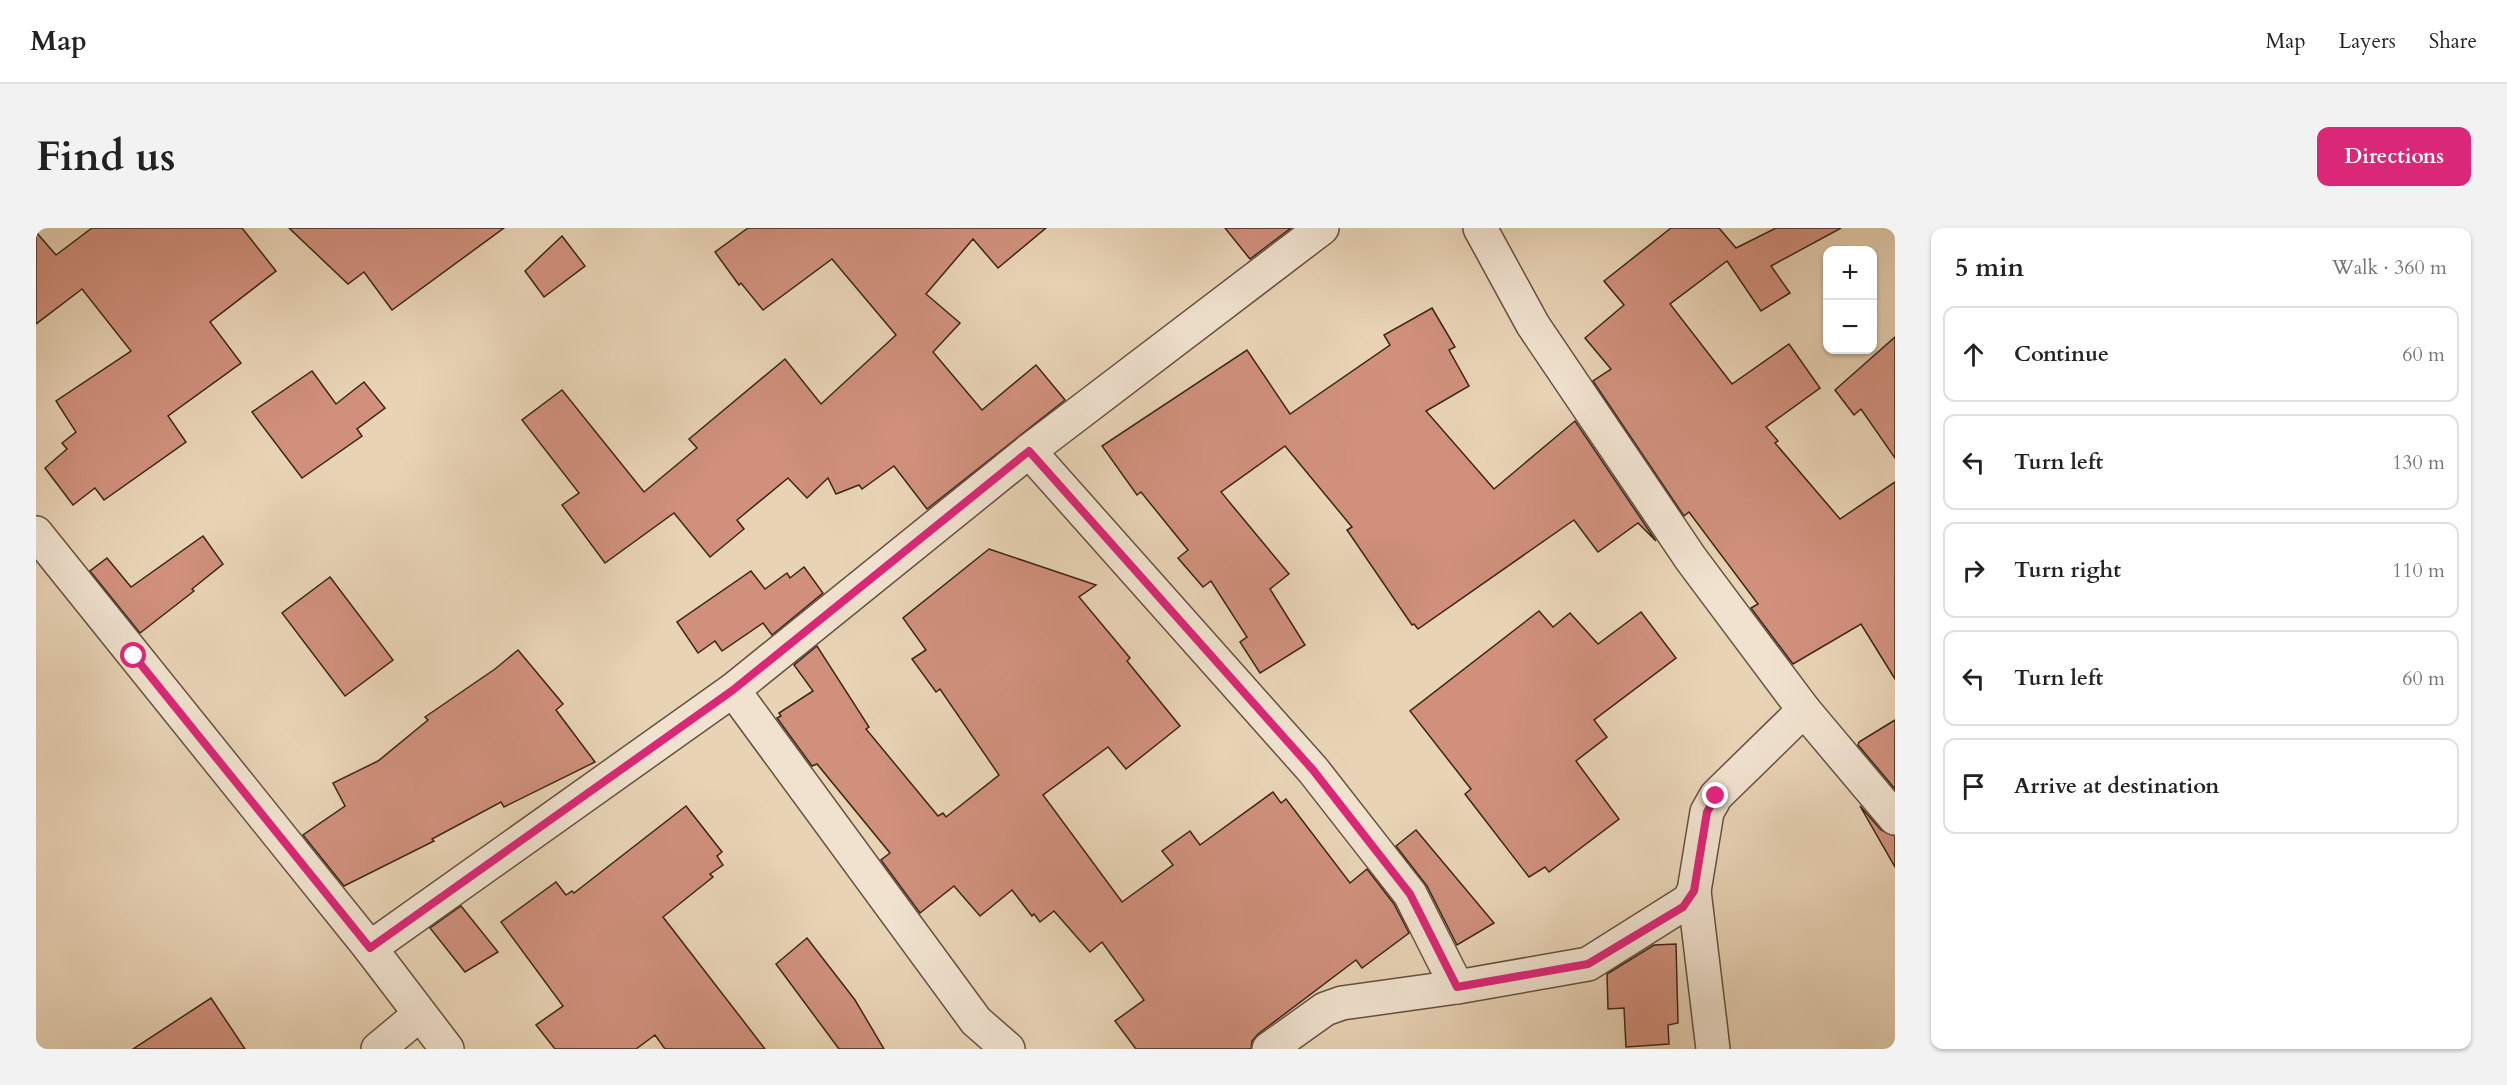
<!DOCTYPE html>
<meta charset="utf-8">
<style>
body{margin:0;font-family:Cardo,serif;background:#f2f2f2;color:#222}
.controls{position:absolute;right:18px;top:18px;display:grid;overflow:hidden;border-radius:12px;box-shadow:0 2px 4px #0004}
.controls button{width:54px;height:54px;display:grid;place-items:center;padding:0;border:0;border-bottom:2px solid #e0e0e0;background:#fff;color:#222;font:30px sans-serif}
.stop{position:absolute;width:18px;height:18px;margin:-14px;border:4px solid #db2777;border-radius:50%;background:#fff}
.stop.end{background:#db2777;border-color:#fff;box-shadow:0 2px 6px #0008}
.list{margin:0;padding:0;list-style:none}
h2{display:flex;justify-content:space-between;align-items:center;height:78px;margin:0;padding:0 24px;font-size:26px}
h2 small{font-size:20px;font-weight:400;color:#767676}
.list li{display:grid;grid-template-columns:39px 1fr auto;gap:18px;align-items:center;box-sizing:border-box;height:96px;margin:0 12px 12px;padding:0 12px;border:2px solid #e0e0e0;border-radius:12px}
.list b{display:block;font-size:22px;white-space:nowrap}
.list em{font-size:20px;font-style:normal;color:#767676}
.icon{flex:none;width:33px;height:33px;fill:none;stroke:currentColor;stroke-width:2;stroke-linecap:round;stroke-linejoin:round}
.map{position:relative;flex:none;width:1859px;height:821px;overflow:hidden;border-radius:12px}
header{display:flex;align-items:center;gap:36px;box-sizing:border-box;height:84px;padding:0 30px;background:#fff;border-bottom:2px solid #e0e0e0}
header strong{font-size:28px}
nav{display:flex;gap:33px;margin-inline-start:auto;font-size:21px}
.intro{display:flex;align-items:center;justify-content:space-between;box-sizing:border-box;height:144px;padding:0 36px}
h1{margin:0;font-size:42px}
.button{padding:15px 27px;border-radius:12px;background:#db2777;color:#fff;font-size:21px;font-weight:700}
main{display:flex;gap:36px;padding:0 36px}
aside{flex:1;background:#fff;border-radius:12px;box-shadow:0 2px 4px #0004}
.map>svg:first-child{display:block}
.building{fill:#d0907c;stroke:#3b2618;stroke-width:1.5}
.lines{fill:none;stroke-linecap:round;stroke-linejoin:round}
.street-casing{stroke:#66513f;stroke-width:36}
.street{stroke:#f0e2cf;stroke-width:33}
.route{stroke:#db2777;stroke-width:8}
</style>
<header>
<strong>Map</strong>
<nav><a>Map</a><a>Layers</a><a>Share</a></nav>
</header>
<div class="intro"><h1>Find us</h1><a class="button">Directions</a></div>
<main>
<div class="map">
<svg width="1859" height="821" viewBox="0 0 1859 821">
<rect width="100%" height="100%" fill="#e8d3b5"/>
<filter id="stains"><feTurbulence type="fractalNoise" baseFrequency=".00333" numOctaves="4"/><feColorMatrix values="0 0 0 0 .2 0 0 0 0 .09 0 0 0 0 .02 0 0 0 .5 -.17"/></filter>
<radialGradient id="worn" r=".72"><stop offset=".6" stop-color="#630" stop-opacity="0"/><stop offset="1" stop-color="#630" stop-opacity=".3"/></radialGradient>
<g class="building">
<path d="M56,0h150l34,43 -66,51 31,41 -73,53 18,26 -82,58 -9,-12 -22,17 -28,-37 22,-19 -5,-6 14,-11 -20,-31 75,-50 -49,-62 -46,35v-92l20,23z"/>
<path d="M253,0h215l-112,82 -28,-38 -16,12z"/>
<path d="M712,0h298l-48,40 -25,-29 -47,55 34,29 -27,29 49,58 54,-45 29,35 -138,109 -33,-43 -32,23 -3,-4 -23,9 -8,-16 -21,20 -19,-20 -51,42 7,9 -34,28 -36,-44 -69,50 -43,-58 17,-12 -57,-73 40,-30 82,102 53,-44 -8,-9 96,-80 36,45 75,-69 -64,-76 -69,51 -22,-27 -2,2 -24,-33z"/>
<path d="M1189,0h66l-41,31z"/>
<path d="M1635,0h48l17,20 40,-20h65l-70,38 19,27 -29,18 -34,-50 -57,43 62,80 57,-40 31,44 -54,39 12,14 -3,2 65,76 55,-37v197l-34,-55 -68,40 -42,-56 7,-4 -69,-92 -5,4 -91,-135 18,-12 -26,-31 39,-33 -20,-24z"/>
<path d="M526,8l23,30 -41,31 -19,-26z"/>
<path d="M1396,80l23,39 -6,3 20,36 -43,25 68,78 81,-68 81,120 -18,-18 -40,29 -24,-32 -156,109 -4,-5 -2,1 -65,-95 5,-3 -67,-81 -64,46 68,82 -19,15 35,56 -45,28 -20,-31 7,-5 -36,-56 -8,6 -25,-29 10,-8 -47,-58 -4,3 -35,-49 145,-96 43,64 100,-69 -6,-10z"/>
<path d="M1859,109v121l-34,-49 -7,6 -19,-25z"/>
<path d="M276,143l24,33 28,-22 21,26 -28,21 5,7 -60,42 -50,-66z"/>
<path d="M167,308l20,28 -31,25 2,2 -54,42 -50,-62 17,-13 24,29z"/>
<path d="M953,321l107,36 -17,12 51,61 -3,3 53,65 -54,43 -18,-22 -65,48 79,107 51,-37 -11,-14 28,-20 10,14 73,-53 8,11 5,-4 64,84 17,-14 27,35 15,29 -47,35 -6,-8 -98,74 -6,7 -1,8h-115l-21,-28 29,-21 -42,-58 -12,10 -36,-41 -14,11 -6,-8 -2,2 -20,-26 -32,26 -26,-30 -34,27 -39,-53 9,-7 -73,-89 -5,2 -35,-48 4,-2 -2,-3 34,-22 -19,-26 23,-19 52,81 -3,2 72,87 5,-3 3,4 53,-42 -59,-86 -4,3 -24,-33 14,-9 -23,-32z"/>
<path d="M768,339l19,26 -51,42 -9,-12 -41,28 -7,-10 -17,12 -21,-31 74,-51 14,18 22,-16 3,5z"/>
<path d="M294,349l63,83 -48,36 -63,-83z"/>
<path d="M1503,383l14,16 17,-14 28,31 43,-32 35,46 -82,62 13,17 -31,24 43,58 -70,53 -4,-5 -16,10 -64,-83 6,-5 -61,-78z"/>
<path d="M482,422l45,54 -7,6 39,52 -91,45 -3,-5 -69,37 2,2 -90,45 -41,-51 42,-29 -12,-23 45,-22 50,-41 -3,-3 70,-48z"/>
<path d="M1859,492v69l-37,-44 1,-3z"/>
<path d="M650,578l36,46 -5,4 6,9 -13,9 3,3 -50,40 102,132h-100l-10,-14 -19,14h-81l-19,-24 27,-19 -62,-84 55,-40 10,13 6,-4 2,2z"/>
<path d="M1824,578l21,24 14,6v31z"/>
<path d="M1380,602l78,93 -37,22 -30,-59 -31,-40z"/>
<path d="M425,678l37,46 -33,20 -35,-44z"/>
<path d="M771,710l48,62 29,49h-45l-63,-85z"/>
<path d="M1640,716l2,79 -10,2 1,19 -43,3 -2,-39 -16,1 -1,-35 47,-29z"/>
<path d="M175,770l34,51h-112z"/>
</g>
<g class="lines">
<g class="street-casing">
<g id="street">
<path d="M1444,0l53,97 158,234 113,151 91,108"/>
<path d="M993,223l284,319 97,124 47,93"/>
<path d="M0,305l334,415 77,101"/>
<path d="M697,462l243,331 32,28"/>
<path d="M1658,663l19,158"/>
<path d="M334,720l363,-258 296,-239 293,-223"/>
<path d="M342,821l41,-34"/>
<path d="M1233,821l56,-40 17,-6 115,-16 131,-23 100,-63 6,-10 13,-79 9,-16 88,-86"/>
</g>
</g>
<use href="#street" class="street"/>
</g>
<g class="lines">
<path class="route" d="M98,428l236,292 363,-258 296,-239 284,319 97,124 47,93 131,-23 95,-57 11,-16 13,-79 9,-16"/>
</g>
<rect width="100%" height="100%" filter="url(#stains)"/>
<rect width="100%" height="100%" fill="url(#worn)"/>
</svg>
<div class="controls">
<button>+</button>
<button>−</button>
</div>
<div class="stop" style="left:98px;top:428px"></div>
<div class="stop end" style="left:1680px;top:568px"></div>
</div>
<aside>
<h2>5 min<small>Walk · 360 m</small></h2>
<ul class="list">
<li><svg class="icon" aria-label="ahead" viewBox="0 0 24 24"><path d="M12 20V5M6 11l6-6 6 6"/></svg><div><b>Continue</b></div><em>60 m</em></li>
<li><svg class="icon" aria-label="left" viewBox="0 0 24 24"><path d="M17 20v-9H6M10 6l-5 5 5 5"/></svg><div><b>Turn left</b></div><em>130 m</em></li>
<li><svg class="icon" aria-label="right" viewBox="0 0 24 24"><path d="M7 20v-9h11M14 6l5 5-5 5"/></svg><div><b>Turn right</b></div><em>110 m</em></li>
<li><svg class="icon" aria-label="left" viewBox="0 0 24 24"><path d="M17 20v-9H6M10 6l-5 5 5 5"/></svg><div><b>Turn left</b></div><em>60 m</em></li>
<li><svg class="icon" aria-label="arrive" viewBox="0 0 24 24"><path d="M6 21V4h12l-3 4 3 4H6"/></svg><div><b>Arrive at destination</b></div></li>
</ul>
</aside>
</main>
